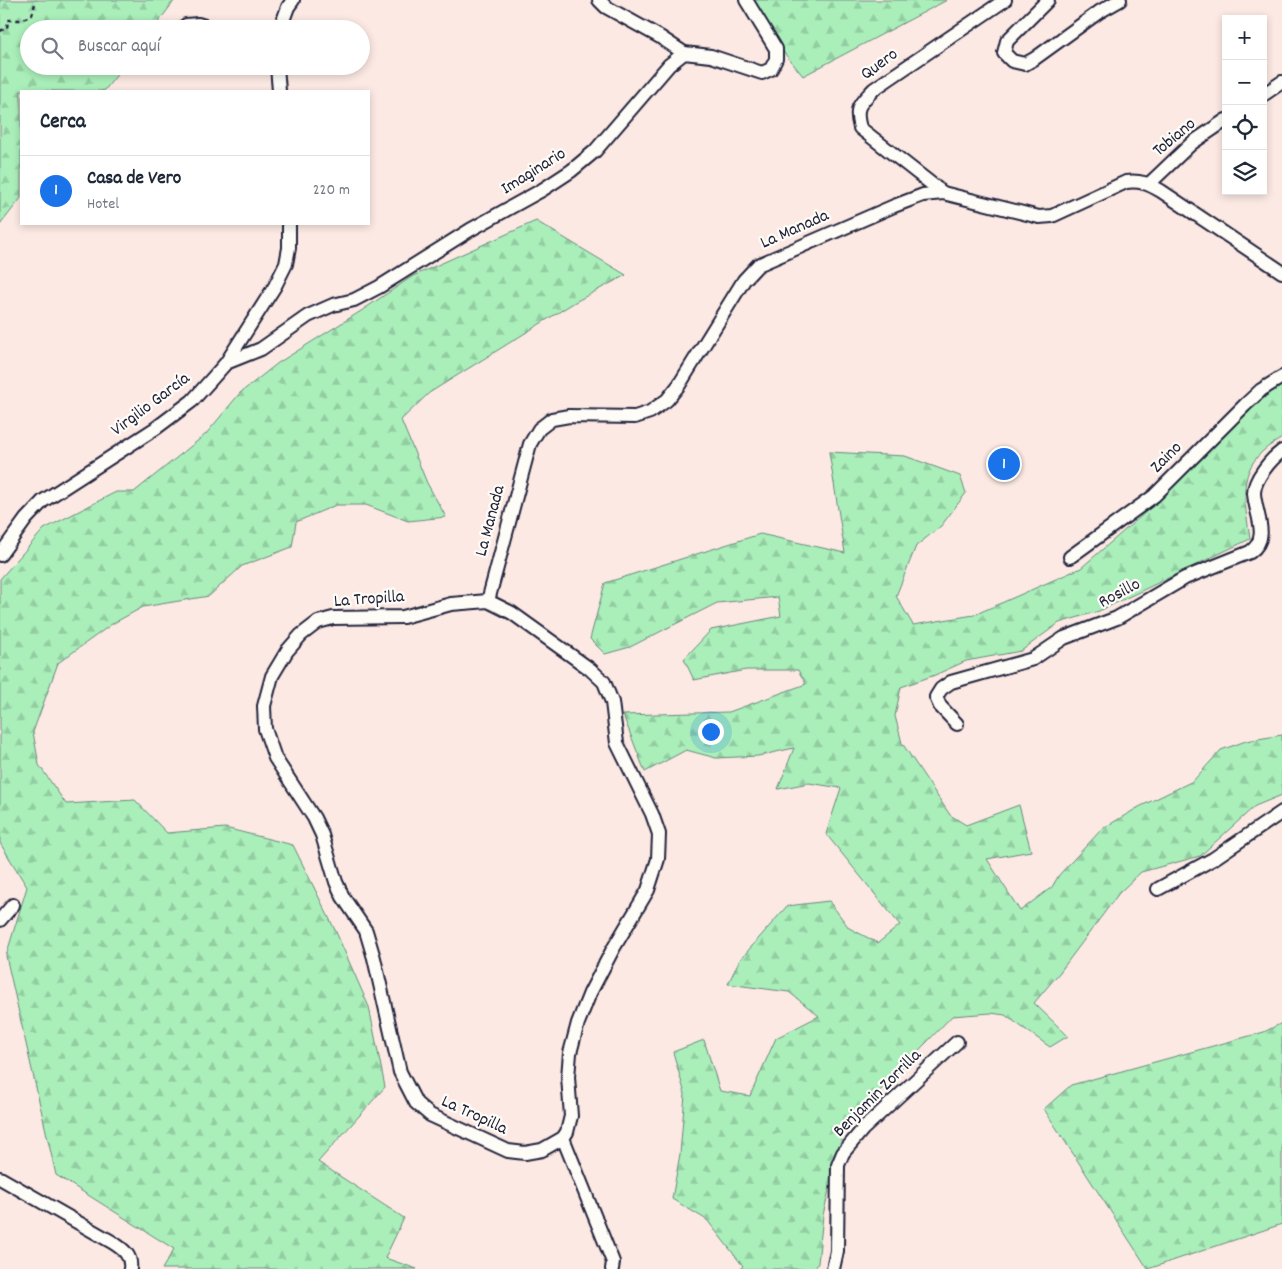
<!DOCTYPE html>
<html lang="es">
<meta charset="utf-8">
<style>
body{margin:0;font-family:Dekko,sans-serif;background:#f6f6f7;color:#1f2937}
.controls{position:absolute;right:15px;top:15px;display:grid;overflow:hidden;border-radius:0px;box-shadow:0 2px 8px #0003}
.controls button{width:45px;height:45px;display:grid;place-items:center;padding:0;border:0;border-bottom:1px solid #e0e1e3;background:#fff;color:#1f2937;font:25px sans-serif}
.you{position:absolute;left:710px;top:731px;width:18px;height:18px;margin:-12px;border:4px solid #fff;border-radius:50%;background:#1a73e8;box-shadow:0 0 0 8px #1a73e833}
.badge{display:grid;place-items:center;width:32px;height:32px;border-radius:50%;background:#1a73e8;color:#fff;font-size:16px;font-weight:700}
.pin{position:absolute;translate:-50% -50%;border:2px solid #fff;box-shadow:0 1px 5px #0006}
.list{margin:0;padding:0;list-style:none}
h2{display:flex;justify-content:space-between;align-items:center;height:65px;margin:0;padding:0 20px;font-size:21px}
h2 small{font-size:16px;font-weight:400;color:#747a83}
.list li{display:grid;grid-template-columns:32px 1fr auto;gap:15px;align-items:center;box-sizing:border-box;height:70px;padding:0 20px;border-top:1px solid #e0e1e3}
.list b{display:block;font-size:19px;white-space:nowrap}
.list p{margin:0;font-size:16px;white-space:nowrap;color:#747a83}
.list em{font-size:16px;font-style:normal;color:#747a83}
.icon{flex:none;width:28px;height:28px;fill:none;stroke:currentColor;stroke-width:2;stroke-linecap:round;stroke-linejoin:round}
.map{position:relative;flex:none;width:1282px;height:1269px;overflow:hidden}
.search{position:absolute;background:#fff;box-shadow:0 2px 8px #0003;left:20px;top:20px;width:350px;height:55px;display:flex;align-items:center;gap:12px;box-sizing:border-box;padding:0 18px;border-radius:28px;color:#747a83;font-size:19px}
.panel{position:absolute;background:#fff;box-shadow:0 2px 8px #0003;left:20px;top:90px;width:350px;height:135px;border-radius:0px}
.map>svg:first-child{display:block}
.forest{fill:url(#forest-firs);stroke:#66887a}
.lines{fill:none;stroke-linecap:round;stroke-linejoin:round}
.minor-casing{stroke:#22223b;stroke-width:16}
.path{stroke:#22223b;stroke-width:2.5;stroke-dasharray:4 4;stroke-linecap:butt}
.minor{stroke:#fdfcf7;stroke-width:12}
.labels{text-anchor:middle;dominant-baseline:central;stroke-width:4.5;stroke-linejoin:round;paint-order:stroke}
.street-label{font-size:18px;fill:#22223b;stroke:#fdfcf7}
</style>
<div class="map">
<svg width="1282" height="1269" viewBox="0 0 1282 1269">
<defs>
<pattern id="forest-firs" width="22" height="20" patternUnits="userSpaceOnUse" patternTransform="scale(1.25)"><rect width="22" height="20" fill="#aaefba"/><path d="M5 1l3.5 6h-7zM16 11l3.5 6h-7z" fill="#92cda1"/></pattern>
</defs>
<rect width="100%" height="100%" fill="#fce9e3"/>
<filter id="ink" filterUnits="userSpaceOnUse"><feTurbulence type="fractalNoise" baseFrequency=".02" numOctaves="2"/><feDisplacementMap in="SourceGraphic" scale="10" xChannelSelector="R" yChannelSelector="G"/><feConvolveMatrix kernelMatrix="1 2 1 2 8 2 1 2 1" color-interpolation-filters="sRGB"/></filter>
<g filter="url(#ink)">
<g class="forest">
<path d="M0,0h175l-22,29h-124v37h95l-20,25h-83v107l-21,27z"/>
<path d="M741,0h206l-144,76z"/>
<path d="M536,221l90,54 -51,27 -146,91 -28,27 26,63 19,34 -38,4 -42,-16h-30l-40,17 -4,25 -50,19 -33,30 -66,11 -31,17 -54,39 -25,69 6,33 27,39 69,-4 32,33 58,-5 68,17 43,87 33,75 16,80 -67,75 86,56 -19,40 32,11h-255l12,-20 -118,-74 -50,-219 21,-69 -27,-44v-264l44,-50 72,-37h18l72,-58 34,-41 38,-30 83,-52 52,-35z"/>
<path d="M1282,382v56c-6,4 -14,8 -19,13 -27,24 -17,56 -13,88l-151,72 -40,12 -38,28 -55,10 -31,14 -34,12 -6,29 7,27 48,72 16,10 53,-20 12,46 -44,8 33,52 32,-24 7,-12 43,-46 37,-22 54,-26 28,-31 25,-9 36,-6v60l-27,11 -55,50 -59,16 -22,21 -59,79 -26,31 34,33 -18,11 -45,-32 -14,-2 -39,3 -108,112 -21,87 -5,48 -3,6h-75l3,-3 -36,-46 -35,-21 8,-45 5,-60 -12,-42 31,-12 16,51 30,5 26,-58 43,-22 -30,-24 -61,-8 11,-23 48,-55 42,-5 20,27 29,15 22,-18 -74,-91 15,-46 -32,-5 -31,6 16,-41 -36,8 -42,2 -30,-8 -41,22 -22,-57 106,-3 77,-28 -8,-14h-52l-52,10 -10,-21 27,-29 70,-14 -3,-19 -61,6 -87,44 -25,7 -15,-15 15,-56 155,-49 85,19 -16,-101 76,4 55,20 6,17 -25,33 -25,20 -20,50 17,29 61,-10 107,-47 74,-64 57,-59z"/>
<path d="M1282,1023v201l-134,45 -104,-160 27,-24 193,-53z"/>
</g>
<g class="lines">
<g class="minor-casing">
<g id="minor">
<path d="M599,0l7,7 54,30 24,16"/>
<path d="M1048,0l-41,41 -3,12 8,8 13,3 9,-5 65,-47 21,-12"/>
<path d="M186,25l12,-1 16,5"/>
<path d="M280,29l8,-22 5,-7"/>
<path d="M277,66l2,25"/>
<path d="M1263,95l19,-13"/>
<path d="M1149,184l43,-41 34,-23"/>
<path d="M943,193l-83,-65c-6,-22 0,-24 14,-39l131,-89"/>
<path d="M226,363l35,-14 47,-33 25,-11 21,-5 25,-13 91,-57 72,-40 29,-19 24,-20 74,-86 15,-12 27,3 51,17 9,-4 5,-10v-10l-30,-49"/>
<path d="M0,555l26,-36 17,-18 113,-73 36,-27 18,-20 16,-18 49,-77 11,-22 3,-16v-24"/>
<path d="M1070,557l84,-61 91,-91 16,-15 21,-13"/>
<path d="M488,601l24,12 78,56 14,13 8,20 5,41 35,71 7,20 -1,25 -10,31 -35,59 -23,44 -12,30 -8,30 -2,24 3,39 -4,16 -4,6 -21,12 -17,3 -17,-2 -78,-36 -14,-12 -16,-31 -26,-114 -8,-27 -23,-34 -7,-15 -14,-47 -8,-17 -39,-60 -10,-29 -1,-23 8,-30 15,-25 14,-16 17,-13 15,-4 70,-1 48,-13z"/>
<path d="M488,601l42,-157 9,-15 13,-10 17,-3 66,1 15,-5 17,-12 12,-15 65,-105 14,-15 136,-59 29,-11 20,-2 96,24 13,-1 74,-34c14,-2 23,2 35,9l121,81"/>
<path d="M957,724l-17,-18 -4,-9 5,-8 10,-7 82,-23 31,-21 53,-20 68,-40 65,-26c21,-14 5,-38 4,-59 0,-14 17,-34 28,-42"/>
<path d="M1158,889l55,-30 69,-47"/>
<path d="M0,920l13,-15"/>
<path d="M563,1138l50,124 -1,7"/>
<path d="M0,1178l112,64c11,7 20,13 18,27"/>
<path d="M833,1269l4,-18 1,-86 5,-12 20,-24 94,-87"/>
</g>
</g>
<path class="path" d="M0,31l7,-3 1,-8h13l11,-5 4,-15"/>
<use href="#minor" class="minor"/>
</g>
</g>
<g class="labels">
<g class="street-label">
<text transform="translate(880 65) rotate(-36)">Quero</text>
<text transform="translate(1175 138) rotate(-40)">Tobiano</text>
<text transform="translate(534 172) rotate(-32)">Imaginario</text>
<text transform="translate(795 230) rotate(-24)">La Manada</text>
<text transform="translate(151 405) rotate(-37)">Virgilio García</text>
<text transform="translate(1167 458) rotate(-45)">Zaino</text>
<text transform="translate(491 521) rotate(-75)">La Manada</text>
<text transform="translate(1120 594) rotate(-28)">Rosillo</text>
<text transform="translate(369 600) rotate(-4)">La Tropilla</text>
<text transform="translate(878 1094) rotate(-45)">Benjamin Zorrilla</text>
<text transform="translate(474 1116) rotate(25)">La Tropilla</text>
</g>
</g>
</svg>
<div class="controls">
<button>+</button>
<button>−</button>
<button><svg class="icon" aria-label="locate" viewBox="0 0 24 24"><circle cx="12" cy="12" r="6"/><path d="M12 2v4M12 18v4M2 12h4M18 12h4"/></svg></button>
<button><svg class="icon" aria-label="layers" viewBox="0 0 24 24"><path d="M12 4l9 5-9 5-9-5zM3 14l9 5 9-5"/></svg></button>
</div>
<div class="you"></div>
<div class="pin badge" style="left:1004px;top:464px">1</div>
<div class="search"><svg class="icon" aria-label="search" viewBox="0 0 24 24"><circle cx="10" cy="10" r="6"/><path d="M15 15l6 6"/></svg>Buscar aquí</div>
<section class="panel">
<h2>Cerca<small></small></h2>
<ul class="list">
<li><span class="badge">1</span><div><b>Casa de Vero</b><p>Hotel</p></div><em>220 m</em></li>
</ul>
</section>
</div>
